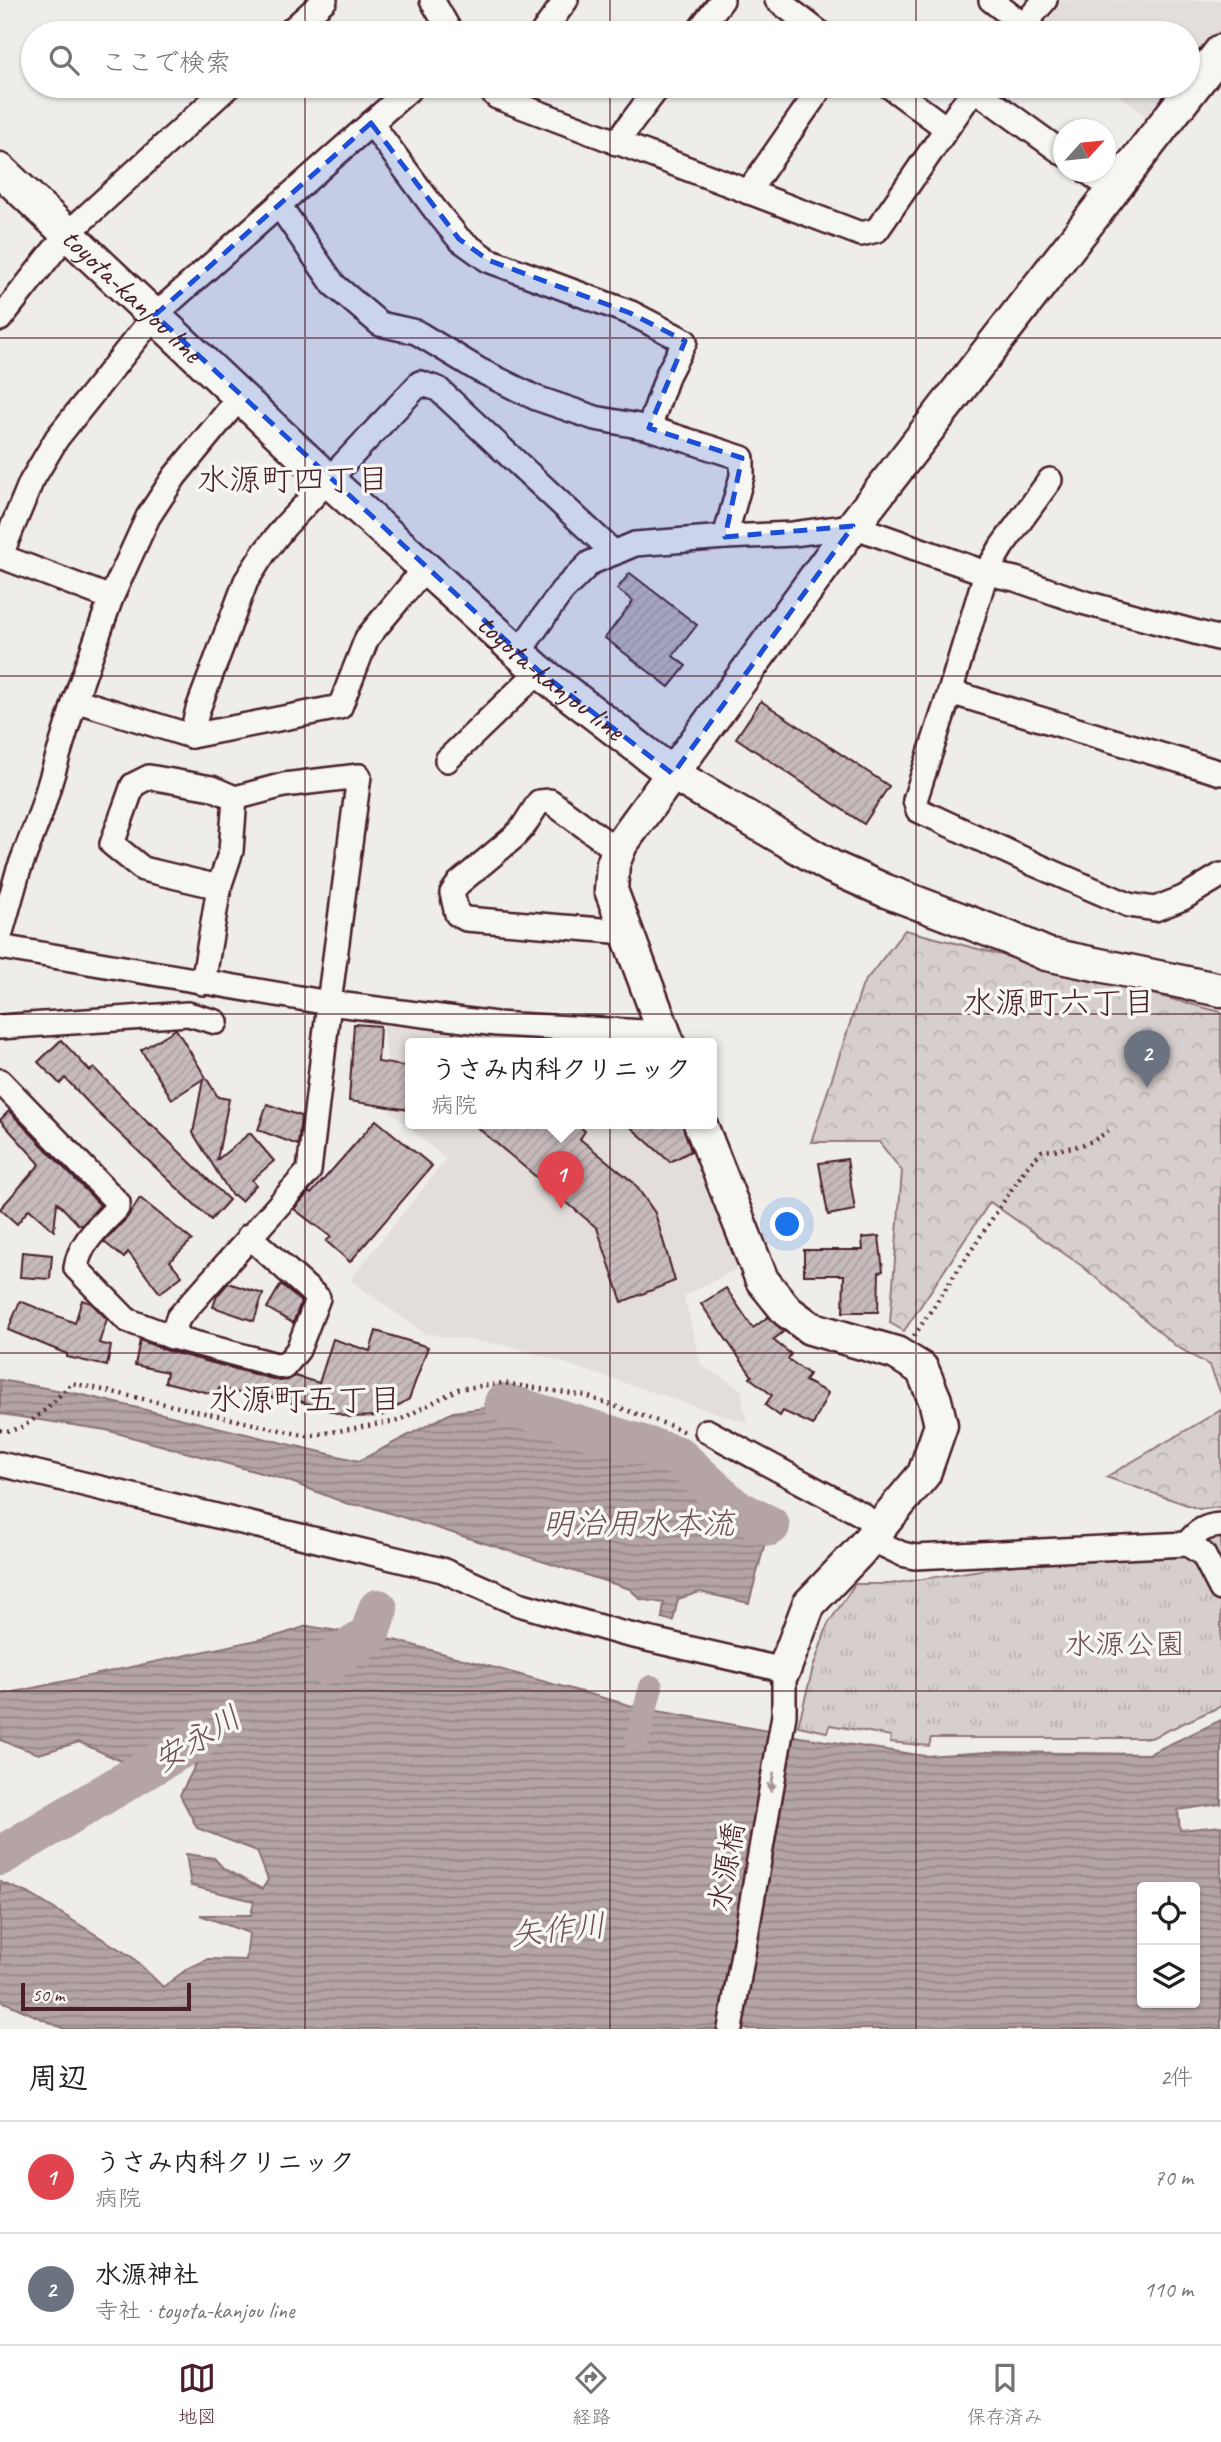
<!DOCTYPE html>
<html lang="ja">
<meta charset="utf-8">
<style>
body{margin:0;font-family:Caveat,"Klee One",sans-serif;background:#f6f6f6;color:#202124}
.controls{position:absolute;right:21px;bottom:21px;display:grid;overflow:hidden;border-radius:7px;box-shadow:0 2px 5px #0004}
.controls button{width:63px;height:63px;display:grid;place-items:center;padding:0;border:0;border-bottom:2px solid #e0e0e0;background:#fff;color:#202124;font:35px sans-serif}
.compass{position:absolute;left:1053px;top:119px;width:63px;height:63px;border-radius:50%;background:#fff;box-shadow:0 2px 5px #0004;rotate:63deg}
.scale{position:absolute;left:21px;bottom:18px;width:170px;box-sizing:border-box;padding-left:7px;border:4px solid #4a1f2b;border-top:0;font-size:19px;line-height:24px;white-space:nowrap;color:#4a1f2b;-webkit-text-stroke:5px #f6f6f2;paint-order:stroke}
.you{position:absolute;left:788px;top:1225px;width:24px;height:24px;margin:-18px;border:5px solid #fff;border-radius:50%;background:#1a73e8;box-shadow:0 0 0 10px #1a73e833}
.badge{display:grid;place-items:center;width:46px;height:46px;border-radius:50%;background:#4a1f2b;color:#fff;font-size:23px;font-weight:700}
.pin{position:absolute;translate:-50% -58px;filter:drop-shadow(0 2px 4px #0008)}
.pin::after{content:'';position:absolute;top:37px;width:24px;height:21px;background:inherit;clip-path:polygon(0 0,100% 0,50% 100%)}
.popup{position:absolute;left:405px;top:1038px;width:312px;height:91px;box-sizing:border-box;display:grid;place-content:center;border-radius:7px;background:#fff;filter:drop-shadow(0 2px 5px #0005);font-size:23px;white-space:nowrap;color:#757577}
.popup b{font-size:26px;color:#202124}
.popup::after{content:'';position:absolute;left:50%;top:100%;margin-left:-14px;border:14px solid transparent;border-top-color:#fff}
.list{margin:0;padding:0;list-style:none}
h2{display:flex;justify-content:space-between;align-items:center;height:91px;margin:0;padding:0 28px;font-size:30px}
h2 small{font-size:23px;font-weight:400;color:#757577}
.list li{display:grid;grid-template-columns:46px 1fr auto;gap:21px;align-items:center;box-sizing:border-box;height:112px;padding:0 28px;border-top:2px solid #e0e0e0}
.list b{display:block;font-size:26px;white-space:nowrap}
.list p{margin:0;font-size:23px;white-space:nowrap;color:#757577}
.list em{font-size:23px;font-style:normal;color:#757577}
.icon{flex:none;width:38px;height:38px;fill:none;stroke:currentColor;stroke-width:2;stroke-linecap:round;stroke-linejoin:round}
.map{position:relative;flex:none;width:1221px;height:2029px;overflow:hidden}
.search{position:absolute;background:#fff;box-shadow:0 2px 5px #0004;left:21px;right:21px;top:21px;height:77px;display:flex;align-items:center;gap:18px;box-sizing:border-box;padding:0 24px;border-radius:38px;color:#757577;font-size:26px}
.sheet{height:315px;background:#fff}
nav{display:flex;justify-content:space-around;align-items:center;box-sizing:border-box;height:98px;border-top:2px solid #e0e0e0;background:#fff;font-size:19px;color:#757577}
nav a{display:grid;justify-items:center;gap:4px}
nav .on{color:#4a1f2b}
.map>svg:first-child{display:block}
.built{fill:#e3dedc}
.forest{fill:url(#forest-crowns);stroke:#90777c;stroke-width:2}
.park{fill:url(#park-tufts);stroke:#90777c;stroke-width:2}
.water{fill:url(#water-rules);stroke:#8a6f74;stroke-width:2;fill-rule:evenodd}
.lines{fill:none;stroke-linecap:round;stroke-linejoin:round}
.canal{stroke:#b4a4a5;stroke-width:24}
.river{stroke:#b4a4a5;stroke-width:40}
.building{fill:url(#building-hatch);stroke:#4a1f2b;stroke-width:2}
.street-casing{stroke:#4a1f2b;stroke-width:28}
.secondary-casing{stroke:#4a1f2b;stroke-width:37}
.path{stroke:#4a1f2b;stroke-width:4.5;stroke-dasharray:2 5;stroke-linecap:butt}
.street{stroke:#f6f6f2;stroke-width:23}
.secondary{stroke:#f6f6f2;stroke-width:32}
.oneway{fill:#a99598}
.marked{fill:#1d4ed8;fill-opacity:0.2;stroke:#1d4ed8;stroke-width:5;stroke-dasharray:14 9;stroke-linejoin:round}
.grid{fill:none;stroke:#4a1f2b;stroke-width:2;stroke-opacity:0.55}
.labels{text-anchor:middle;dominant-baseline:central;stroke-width:7;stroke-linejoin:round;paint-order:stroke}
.street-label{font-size:30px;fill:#4a1f2b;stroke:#f6f6f2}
.park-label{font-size:30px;fill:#6d4b54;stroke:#f6f6f2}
.neighbourhood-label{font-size:32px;fill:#4a1f2b;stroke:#f6f6f2}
.water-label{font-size:32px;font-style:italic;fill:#6f4e56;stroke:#f6f6f2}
</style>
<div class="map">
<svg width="1221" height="2029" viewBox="0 0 1221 2029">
<defs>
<pattern id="forest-crowns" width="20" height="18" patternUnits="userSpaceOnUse" patternTransform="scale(1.75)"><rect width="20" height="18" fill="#d7cfce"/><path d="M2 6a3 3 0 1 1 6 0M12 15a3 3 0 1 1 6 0" fill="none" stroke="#bab1b1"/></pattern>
<pattern id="park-tufts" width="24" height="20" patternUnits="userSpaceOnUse" patternTransform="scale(1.75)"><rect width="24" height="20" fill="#d7cfce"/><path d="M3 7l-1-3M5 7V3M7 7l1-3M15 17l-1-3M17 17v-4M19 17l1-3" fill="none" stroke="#bab1b1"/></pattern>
<pattern id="water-rules" width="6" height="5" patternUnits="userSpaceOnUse" patternTransform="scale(1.75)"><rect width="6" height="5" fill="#b4a4a5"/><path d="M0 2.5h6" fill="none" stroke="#948587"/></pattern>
<pattern id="building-hatch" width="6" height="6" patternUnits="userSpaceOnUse" patternTransform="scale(1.75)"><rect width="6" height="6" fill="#c6babb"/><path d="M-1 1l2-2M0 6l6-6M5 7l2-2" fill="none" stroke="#ac9fa1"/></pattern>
</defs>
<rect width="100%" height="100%" fill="#efedea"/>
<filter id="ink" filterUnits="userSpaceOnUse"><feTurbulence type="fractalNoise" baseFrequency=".0143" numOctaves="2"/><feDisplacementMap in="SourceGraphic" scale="14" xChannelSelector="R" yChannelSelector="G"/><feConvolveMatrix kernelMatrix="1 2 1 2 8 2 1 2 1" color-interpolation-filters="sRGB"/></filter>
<g filter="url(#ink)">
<g class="built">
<path d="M1062,0h159v31l-33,43v-41h-146l-2,-2z"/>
<path d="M1108,86h71l-27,35z"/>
<path d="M382,1021l228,22h-200v80h278l49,146 -53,27 17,69 40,24 6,34 -236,-77 -86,-12 -75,-54 96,-121 -62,-53 4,-43z"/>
</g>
<g class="forest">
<path d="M905,930l316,82v382l-11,-28 -34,-20 -94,-80 -92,-64 -86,129 -14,-8 12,-152 -23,-29h-68l52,-158z"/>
<path d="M1221,1410v97l-22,2 -93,-32z"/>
</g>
<path class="park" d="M1213,1534l8,1v171l-70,32h-220l-2,8 -39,-4 1,-6 -61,-11 -3,7 -29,-6 15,-58 15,-44 27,-40h35z"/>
<g class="water">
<path d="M0,1380l79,14 280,67 94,-49 32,-4 177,54 24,10 31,36 20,16 30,11 -18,68 -49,-11 -22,7 -5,22 -11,-3 2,-15 -24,-4 -10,-10 -263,-83 -19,-2 -62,-24 -180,-50 -106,-16z"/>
<path d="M307,1626l91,15 238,66 164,30 125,19 63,-4 161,2 72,-34v84l-43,6 2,20 41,-4v203h-1157l-64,-29v-118l28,11 104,64 31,30 24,-18 21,-10 38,1 3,-27 -49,-18h51l3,-14 -63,-15 -5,-32 28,4 10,11 38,20 6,-9 -11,-29 -60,-23 -17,-33 16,-31 -64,2 -53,-24 -40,12 -39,-14v-45l280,-60zM1142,1887h53v116h-53z"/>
</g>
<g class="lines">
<path class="canal" d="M637,1741l14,-54"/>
<g class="river">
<path d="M504,1403l174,53 56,52 36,18"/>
<path d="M322,1665l47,-29 9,-27"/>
<path d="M0,1856l199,-118"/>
</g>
</g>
<g class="building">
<path d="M630,573l67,52 -24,31 13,10 -17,21 -64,-49 28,-37 -16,-12z"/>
<path d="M761,701l128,85 -25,38 -128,-86z"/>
<path d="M354,1024l26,2 -2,36 32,5v43l-61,-9z"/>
<path d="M176,1029l42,68 11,2 -12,61 33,-27 24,28 -22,19 4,5 -15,16 -7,-6 -2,1 -39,-63 10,-54 -31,20 -31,-49z"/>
<path d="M61,1040l29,31 4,-3 56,57 1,-1 78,76 -18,20 -115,-109 -31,-33 -5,6 -22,-22z"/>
<path d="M267,1104l34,12 -3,29 -40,-15z"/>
<path d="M9,1111l91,94 -18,20 -4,-1 -21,-22 -3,29 -25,-22 -12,15 -17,-15 40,-45 -40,-44z"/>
<path d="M376,1120l56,46 -82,96 -24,-21 5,-4 -37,-28 15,-17 2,2z"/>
<path d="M472,1123h103l10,8 -5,8 54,44 21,30 20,68 -53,21 -25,-74z"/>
<path d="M626,1123h56l9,28 -21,11z"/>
<path d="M847,1159l8,51 -27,5 -9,-52z"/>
<path d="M140,1198l52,42 -22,21 12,15 -22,17 -32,-41 -4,6 -20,-16 23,-24z"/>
<path d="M879,1236l4,35 -4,1 -1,40h-35l1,-37h-40v-25h59l-1,-12z"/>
<path d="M22,1252l30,3 -2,24 -30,-2z"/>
<path d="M228,1283l35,11 -9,27 -41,-14 4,-11z"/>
<path d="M281,1284l20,18 -8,21 -26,-15z"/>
<path d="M726,1288l27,40 15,-11 13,12 2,3 -10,8 18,14 -3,5 21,15 -4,7 23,12 -15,32 -30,-14 -3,5 -15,-11 7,-10 -22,-17 2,-2 -51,-72z"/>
<path d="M82,1300l9,3 16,16 -8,24 12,3 -4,20 -40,-9v-3l-59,-24 12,-29 55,22z"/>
<path d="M376,1331l52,16 -19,52 -28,17 -32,1 -52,-17 -1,4 -36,-10 -1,4 -40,-10 -2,7 -52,-13 2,-10 -32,-7 5,-25 28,11 112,30 8,-1 7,-4 24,7 14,-44 37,12z"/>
</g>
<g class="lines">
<g class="street-casing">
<g id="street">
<path d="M432,0l19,33"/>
<path d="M777,0l43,33"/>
<path d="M991,0l32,25"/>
<path d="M288,33l37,-33"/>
<path d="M542,33l24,-33"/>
<path d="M697,33l25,-33"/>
<path d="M1017,33l28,-33"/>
<path d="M486,86l11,11 364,137 16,-4 99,-144"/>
<path d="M889,86l57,42"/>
<path d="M974,89l90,65"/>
<path d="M371,123l62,84 26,32 29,21 143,53 54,28 -17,33 -19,54"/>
<path d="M616,143l43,-57"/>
<path d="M1088,172l25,18"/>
<path d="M748,192l74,-106"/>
<path d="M279,205l55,80 46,39 36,8 63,38 57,28 59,20 54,10 93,30v18l-17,61"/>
<path d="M0,319l66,-84 163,-149"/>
<path d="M1050,480l-48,66 -16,27 -36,119 -35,108 3,10 116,54 95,41 26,4 28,-11 38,-23"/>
<path d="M0,556l111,42"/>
<path d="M0,557l31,-75 26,-44 98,-123 258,-229"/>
<path d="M519,652l43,-61 28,-28 45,-19 90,-7 68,-3 60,-8 133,47 29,6 67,23 139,37"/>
<path d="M950,692l271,81"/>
<path d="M75,700l116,36 149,-29 27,-69 58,-70"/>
<path d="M191,736l7,-27 48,-128 18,-28 21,-27 135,-143 18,6 176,164"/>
<path d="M447,760l92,-89"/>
<path d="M618,851l-68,-50 -11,1 -16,25 -9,10 -55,46 -7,10 5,21 9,5 160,13"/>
<path d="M219,887l12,-36 4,-53"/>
<path d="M0,936l18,-64 23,-60 34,-112 36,-102 37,-81 27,-41 64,-78"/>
<path d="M0,947l329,56 167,21 168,9"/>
<path d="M0,1027l188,-13 28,8"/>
<path d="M0,1081l118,122 -1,5c-17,18 -38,35 -41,60l51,52 45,17 6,-19 131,-147 20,-168 30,-227 -75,9 -49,13 -23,-10 -63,-11 -16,8 -21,59 31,25 76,18 -16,96"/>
<path d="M172,1337l112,30 14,-17 20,-52 -69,-62"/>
<path d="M707,1431l154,83 18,14"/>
<path d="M0,1464l442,106 77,34 102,29 163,37v45l-54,314"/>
<path d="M869,1538l33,16 13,3 272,-13 16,10 18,35"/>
<path d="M1187,1544c10,-13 18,-18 34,-19"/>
</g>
</g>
<g class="secondary-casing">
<g id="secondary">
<path id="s1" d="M0,170l328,310 211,191 134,103 159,93 54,24 121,46 39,17 175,36"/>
<path d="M668,1043l-57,-153 2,-26 8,-20 232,-318 368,-475"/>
<path d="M700,1123l62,157 25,31 23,17 86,25 26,16 13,31 6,25 -17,49 -66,79 -49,51 -25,66"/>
</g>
</g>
<g class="path">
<path d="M914,1336l112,-168 16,-17c26,-2 51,-5 70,-24"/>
<path d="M0,1430c26,6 54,-30 72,-47l235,53 91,-15 60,-32 45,-6 83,13 88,31 12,6"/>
</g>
<use href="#street" class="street"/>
<use href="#secondary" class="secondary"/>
</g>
<defs><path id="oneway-solid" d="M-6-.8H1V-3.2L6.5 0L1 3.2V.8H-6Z" transform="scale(1.75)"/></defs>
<use class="oneway" href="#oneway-solid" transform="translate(772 1782) rotate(100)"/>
</g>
<path class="marked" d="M371,123l88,116 29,21 142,53 55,28 -36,87 93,30 -17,79 128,-11 -180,248 -134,-103 -384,-356z"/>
<path class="grid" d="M305,0v33M610,0v33M916,0v33M305,86v1943M610,86v1943M916,86v1943M0,338h1221M0,676h1221M0,1014h1221M0,1353h1221M0,1691h1221"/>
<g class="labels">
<g class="street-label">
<text stroke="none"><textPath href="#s1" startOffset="182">toyota-kanjou line</textPath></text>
<text stroke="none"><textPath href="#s1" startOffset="749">toyota-kanjou line</textPath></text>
<text transform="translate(726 1867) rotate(-80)">水源橋</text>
</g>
<g class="park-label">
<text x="1125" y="1644">水源公園</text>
</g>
<g class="neighbourhood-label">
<text x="293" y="479">水源町四丁目</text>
<text x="1059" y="1002">水源町六丁目</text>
<text x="305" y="1399">水源町五丁目</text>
</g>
<g class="water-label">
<text x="638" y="1523">明治用水本流</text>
<text transform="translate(197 1739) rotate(-31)">安永川</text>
<text transform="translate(558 1930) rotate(-6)">矢作川</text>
</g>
</g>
</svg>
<div class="controls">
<button><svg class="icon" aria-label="locate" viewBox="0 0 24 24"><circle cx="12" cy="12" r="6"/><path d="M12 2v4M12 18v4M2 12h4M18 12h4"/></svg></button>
<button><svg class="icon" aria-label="layers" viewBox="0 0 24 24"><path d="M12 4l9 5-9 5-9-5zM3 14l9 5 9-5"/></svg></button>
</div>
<svg class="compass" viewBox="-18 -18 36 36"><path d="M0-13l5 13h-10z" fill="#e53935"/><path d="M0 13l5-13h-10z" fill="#757577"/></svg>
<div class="scale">50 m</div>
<div class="you"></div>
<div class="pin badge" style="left:561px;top:1209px;background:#e0444e">1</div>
<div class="popup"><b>うさみ内科クリニック</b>病院</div>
<div class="pin badge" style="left:1147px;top:1088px;background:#6b7280">2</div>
<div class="search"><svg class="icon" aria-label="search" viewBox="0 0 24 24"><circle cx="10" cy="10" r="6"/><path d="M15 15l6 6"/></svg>ここで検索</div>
</div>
<section class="sheet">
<h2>周辺<small>2件</small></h2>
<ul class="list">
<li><span class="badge" style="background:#e0444e">1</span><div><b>うさみ内科クリニック</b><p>病院</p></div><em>70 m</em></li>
<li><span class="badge" style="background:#6b7280">2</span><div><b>水源神社</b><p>寺社 · toyota-kanjou line</p></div><em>110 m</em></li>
</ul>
</section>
<nav>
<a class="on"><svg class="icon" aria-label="map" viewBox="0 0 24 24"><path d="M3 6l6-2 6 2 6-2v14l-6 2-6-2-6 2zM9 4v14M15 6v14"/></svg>地図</a>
<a><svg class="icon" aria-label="directions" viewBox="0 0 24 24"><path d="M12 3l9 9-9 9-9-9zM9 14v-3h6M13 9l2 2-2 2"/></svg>経路</a>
<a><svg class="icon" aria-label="saved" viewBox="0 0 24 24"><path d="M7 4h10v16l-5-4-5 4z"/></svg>保存済み</a>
</nav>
